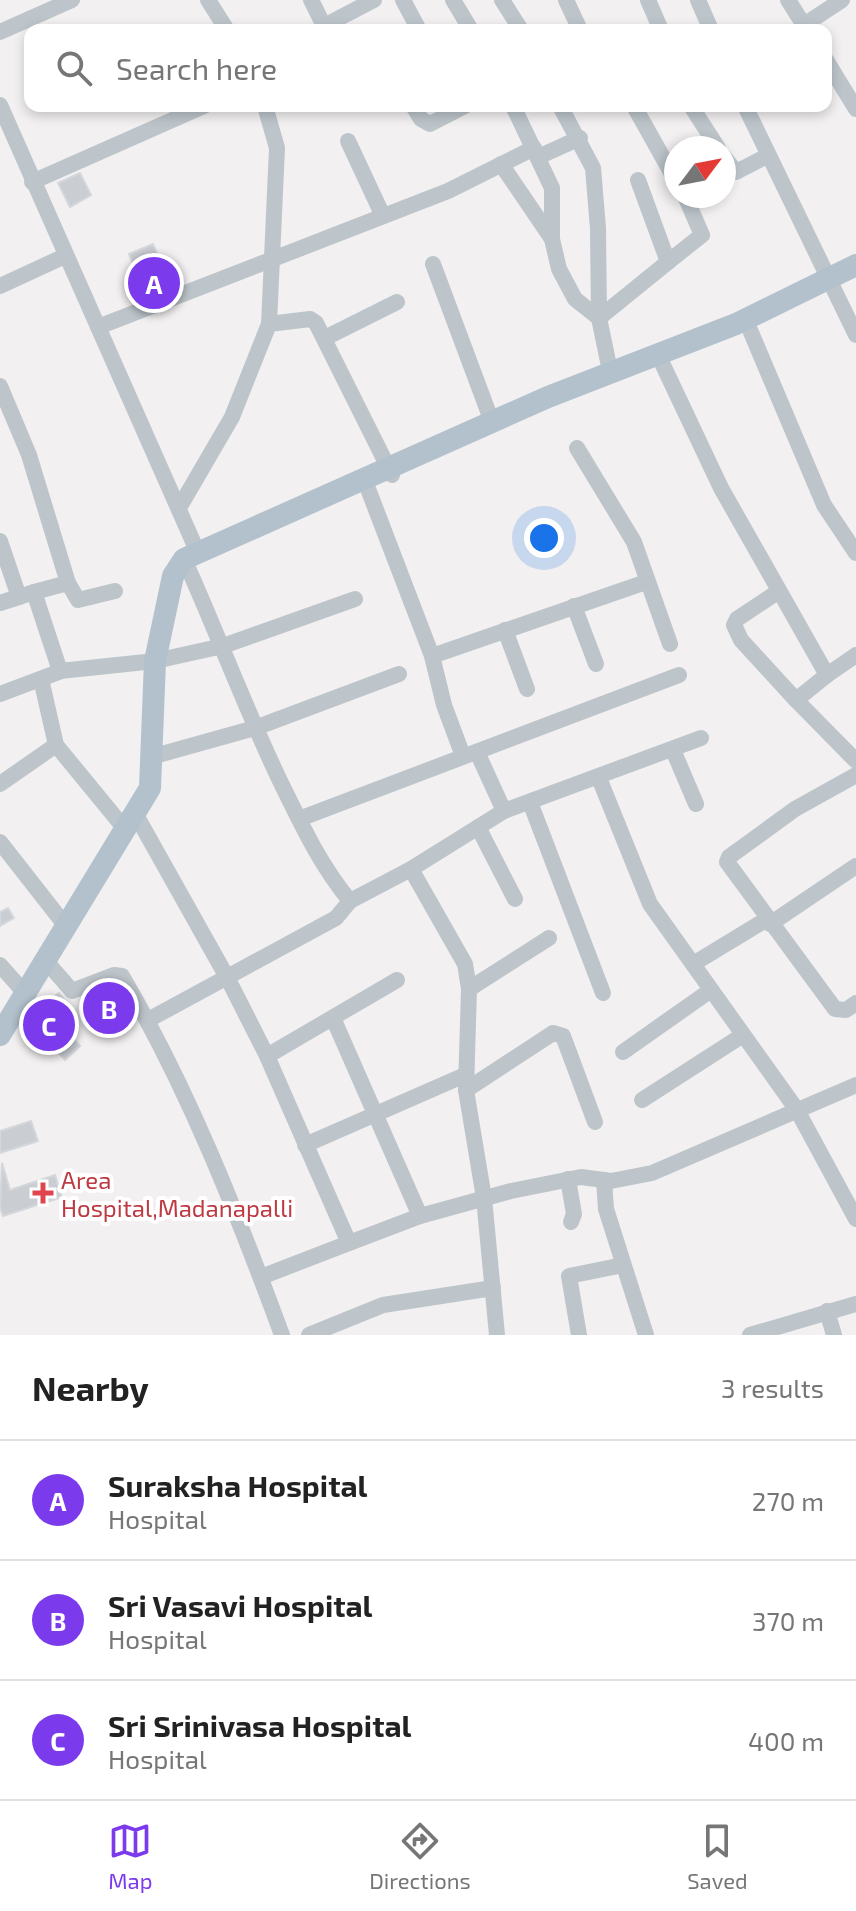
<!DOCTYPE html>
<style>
body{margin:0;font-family:"Exo 2",sans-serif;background:#f6f6f6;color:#222}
.compass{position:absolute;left:664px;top:136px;width:72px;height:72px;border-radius:50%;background:#fff;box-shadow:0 4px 12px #0003;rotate:58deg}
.you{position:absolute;left:544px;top:538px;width:28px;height:28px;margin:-20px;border:6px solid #fff;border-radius:50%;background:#1a73e8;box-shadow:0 0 0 12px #1a73e833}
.badge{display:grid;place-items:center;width:52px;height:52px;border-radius:50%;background:#7c3aed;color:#fff;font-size:26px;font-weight:700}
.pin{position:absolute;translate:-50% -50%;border:4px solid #fff;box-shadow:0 2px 8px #0006}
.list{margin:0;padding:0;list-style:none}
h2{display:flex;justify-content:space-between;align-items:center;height:104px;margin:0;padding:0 32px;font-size:34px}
h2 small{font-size:26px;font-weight:400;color:#767676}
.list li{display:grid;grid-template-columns:52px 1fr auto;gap:24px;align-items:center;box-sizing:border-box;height:120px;padding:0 32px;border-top:2px solid #e0e0e0}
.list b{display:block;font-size:30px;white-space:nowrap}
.list p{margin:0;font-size:26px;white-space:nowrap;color:#767676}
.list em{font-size:26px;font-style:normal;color:#767676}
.icon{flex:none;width:44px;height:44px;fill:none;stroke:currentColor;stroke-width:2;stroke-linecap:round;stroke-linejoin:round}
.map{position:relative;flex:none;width:856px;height:1335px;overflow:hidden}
.search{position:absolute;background:#fff;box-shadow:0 4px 12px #0003;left:24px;right:24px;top:24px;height:88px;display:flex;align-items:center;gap:20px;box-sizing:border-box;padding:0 28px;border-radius:16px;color:#767676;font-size:30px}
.sheet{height:464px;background:#fff}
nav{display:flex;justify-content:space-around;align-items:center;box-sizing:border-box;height:112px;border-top:2px solid #e0e0e0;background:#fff;font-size:22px;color:#767676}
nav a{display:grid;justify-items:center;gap:4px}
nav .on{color:#7c3aed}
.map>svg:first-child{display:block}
.building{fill:#cacdd2;stroke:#d4d7db;stroke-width:2}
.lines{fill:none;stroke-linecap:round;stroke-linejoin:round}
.minor{stroke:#bdc5cb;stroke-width:16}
.major{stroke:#b2c1cc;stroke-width:22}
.health-dot{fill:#e0444e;stroke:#fff;stroke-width:3}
.labels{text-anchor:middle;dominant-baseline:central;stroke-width:8;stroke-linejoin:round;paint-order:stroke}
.health-label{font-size:24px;fill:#be3a42;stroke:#fff;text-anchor:start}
</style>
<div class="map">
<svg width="856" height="1335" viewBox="0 0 856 1335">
<rect width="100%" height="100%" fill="#f2f0f0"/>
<g class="building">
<path d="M80,173l11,22 -21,12 -12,-24z"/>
<path d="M153,244l17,43 -24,9 -17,-42z"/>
<path d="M8,908l6,10 -14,8v-14z"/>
<path d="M113,990l14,24 -21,13 -14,-24z"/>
<path d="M59,993l16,21 -14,11 19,21 -15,14 -31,-33 17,-16 -6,-8z"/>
<path d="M31,1121l7,20 -38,12v-22z"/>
<path d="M2,1163l8,27 45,-15 7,22 -59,19 -3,-9z"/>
</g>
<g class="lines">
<g class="minor">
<path d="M208,0l19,30"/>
<path d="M311,0l15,30"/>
<path d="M403,0l16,30"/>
<path d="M453,0l18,30"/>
<path d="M502,0l19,30"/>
<path d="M566,0l14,30"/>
<path d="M648,0l13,30"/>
<path d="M698,0l13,30"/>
<path d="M788,0l19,30"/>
<path d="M804,25l38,-25"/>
<path d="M324,26l50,-26"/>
<path d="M0,32l72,-32"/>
<path d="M826,60l30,49"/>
<path d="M0,105l198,448"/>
<path d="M413,106l8,13 9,5 35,-18"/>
<path d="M513,106l39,82v51l7,30 16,30 24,19"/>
<path d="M560,106l33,62 5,60 1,90"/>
<path d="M634,106l42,75"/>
<path d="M691,106l27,42"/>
<path d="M745,106l111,229"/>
<path d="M348,141l35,75"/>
<path d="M538,157l42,-19"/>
<path d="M724,157l12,15 31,-16"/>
<path d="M501,164l51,75"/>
<path d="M32,182l172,-76"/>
<path d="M668,262l34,-27 -17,-39"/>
<path d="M433,264l59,158"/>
<path d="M0,286l65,-30"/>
<path d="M269,324l41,-5 6,4 76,152"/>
<path d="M98,327l350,-136 86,-43"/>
<path d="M750,330l74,175 32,48"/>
<path d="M325,338l72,-36"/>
<path d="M662,363l59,125 106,187 29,-20"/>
<path d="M610,371l-11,-53 69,-56 -30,-82"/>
<path d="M0,386l29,69 39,128"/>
<path d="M577,448l57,94 36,102"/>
<path d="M365,481l67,175 12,49 19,51"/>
<path d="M179,508l53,-91 37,-93 8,-176 -12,-42"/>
<path d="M0,541l19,56 15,-5"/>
<path d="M184,559c34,75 62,152 98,226 20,41 39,81 68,116l61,-32"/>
<path d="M115,591l-37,9 -10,-17 -34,9 26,79 95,-10 68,-15 132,-47"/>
<path d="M779,591l-42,28 -3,6 7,15 55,60"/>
<path d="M0,603l19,-6"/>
<path d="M574,606l22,58"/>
<path d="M505,630l22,59"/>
<path d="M432,656l214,-74"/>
<path d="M827,675l-31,25 60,61"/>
<path d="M41,679l15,66"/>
<path d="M0,694l64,-24"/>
<path d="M673,750l23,54"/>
<path d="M477,752l27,59 197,-73"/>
<path d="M151,757l104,-29 144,-54"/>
<path d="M856,775l-61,34 -66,48 -2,5 108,147 11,1 10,-7"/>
<path d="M599,778l51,126 147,206 59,109"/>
<path d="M0,784l56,-39 69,84"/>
<path d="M530,802l73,191"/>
<path d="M136,815l92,164 39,77 82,187 71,-27 91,-25 70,-14 30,4 41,-8 204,-88"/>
<path d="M299,819l380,-144"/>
<path d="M478,827l37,72"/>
<path d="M0,842l65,83"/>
<path d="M770,924l86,-58"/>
<path d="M45,960l27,31 42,-16 8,1c66,112 115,237 160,359"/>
<path d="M693,964l74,-45"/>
<path d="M0,965l24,27"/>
<path d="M469,989l80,-51"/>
<path d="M333,1018l87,198"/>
<path d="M148,1020l188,-102 14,-17"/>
<path d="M623,1052l88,-62"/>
<path d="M267,1056l130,-76"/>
<path d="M466,1090l87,-57 10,3 32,86"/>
<path d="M642,1100l101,-65"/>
<path d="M305,1145l160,-70"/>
<path d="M568,1179l6,35 -3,8"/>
<path d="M604,1180l2,29 40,126"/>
<path d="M261,1277l88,-34"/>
<path d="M827,1311l7,24"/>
<path d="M309,1335l74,-30 110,-17"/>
<path d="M497,1335l-13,-137 -18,-108 3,-101 -4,-25 -54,-95 93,-58"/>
<path d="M579,1335l-10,-59 54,-11"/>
<path d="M750,1335l106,-31"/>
</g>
<path class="major" d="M0,1035l150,-247 5,-127 18,-85 11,-17 364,-162 188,-73 120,-59"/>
</g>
<path class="health-dot" d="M39 1181h8v8h8v8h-8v8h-8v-8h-8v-8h8z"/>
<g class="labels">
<g class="health-label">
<text x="61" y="1179">Area<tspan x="61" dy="28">Hospital,Madanapalli</tspan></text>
</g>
</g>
</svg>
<svg class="compass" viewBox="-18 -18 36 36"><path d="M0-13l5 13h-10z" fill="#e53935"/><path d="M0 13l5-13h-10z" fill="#767676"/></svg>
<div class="you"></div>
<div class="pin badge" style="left:154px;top:283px">A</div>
<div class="pin badge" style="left:109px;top:1008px">B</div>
<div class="pin badge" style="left:49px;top:1025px">C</div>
<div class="search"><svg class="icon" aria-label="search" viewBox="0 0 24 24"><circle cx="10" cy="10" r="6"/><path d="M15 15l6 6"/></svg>Search here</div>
</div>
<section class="sheet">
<h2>Nearby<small>3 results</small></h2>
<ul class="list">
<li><span class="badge">A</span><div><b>Suraksha Hospital</b><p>Hospital</p></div><em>270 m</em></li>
<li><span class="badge">B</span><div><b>Sri Vasavi Hospital</b><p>Hospital</p></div><em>370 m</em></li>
<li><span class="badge">C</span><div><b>Sri Srinivasa Hospital</b><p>Hospital</p></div><em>400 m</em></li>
</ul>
</section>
<nav>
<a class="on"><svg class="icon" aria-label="map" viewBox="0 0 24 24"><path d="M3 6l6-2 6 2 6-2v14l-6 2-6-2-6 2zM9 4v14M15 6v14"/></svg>Map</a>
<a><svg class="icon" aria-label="directions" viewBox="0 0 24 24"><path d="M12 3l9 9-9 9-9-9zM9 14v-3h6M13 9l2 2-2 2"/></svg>Directions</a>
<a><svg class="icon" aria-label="saved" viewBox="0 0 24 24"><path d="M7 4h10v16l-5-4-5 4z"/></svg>Saved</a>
</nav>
